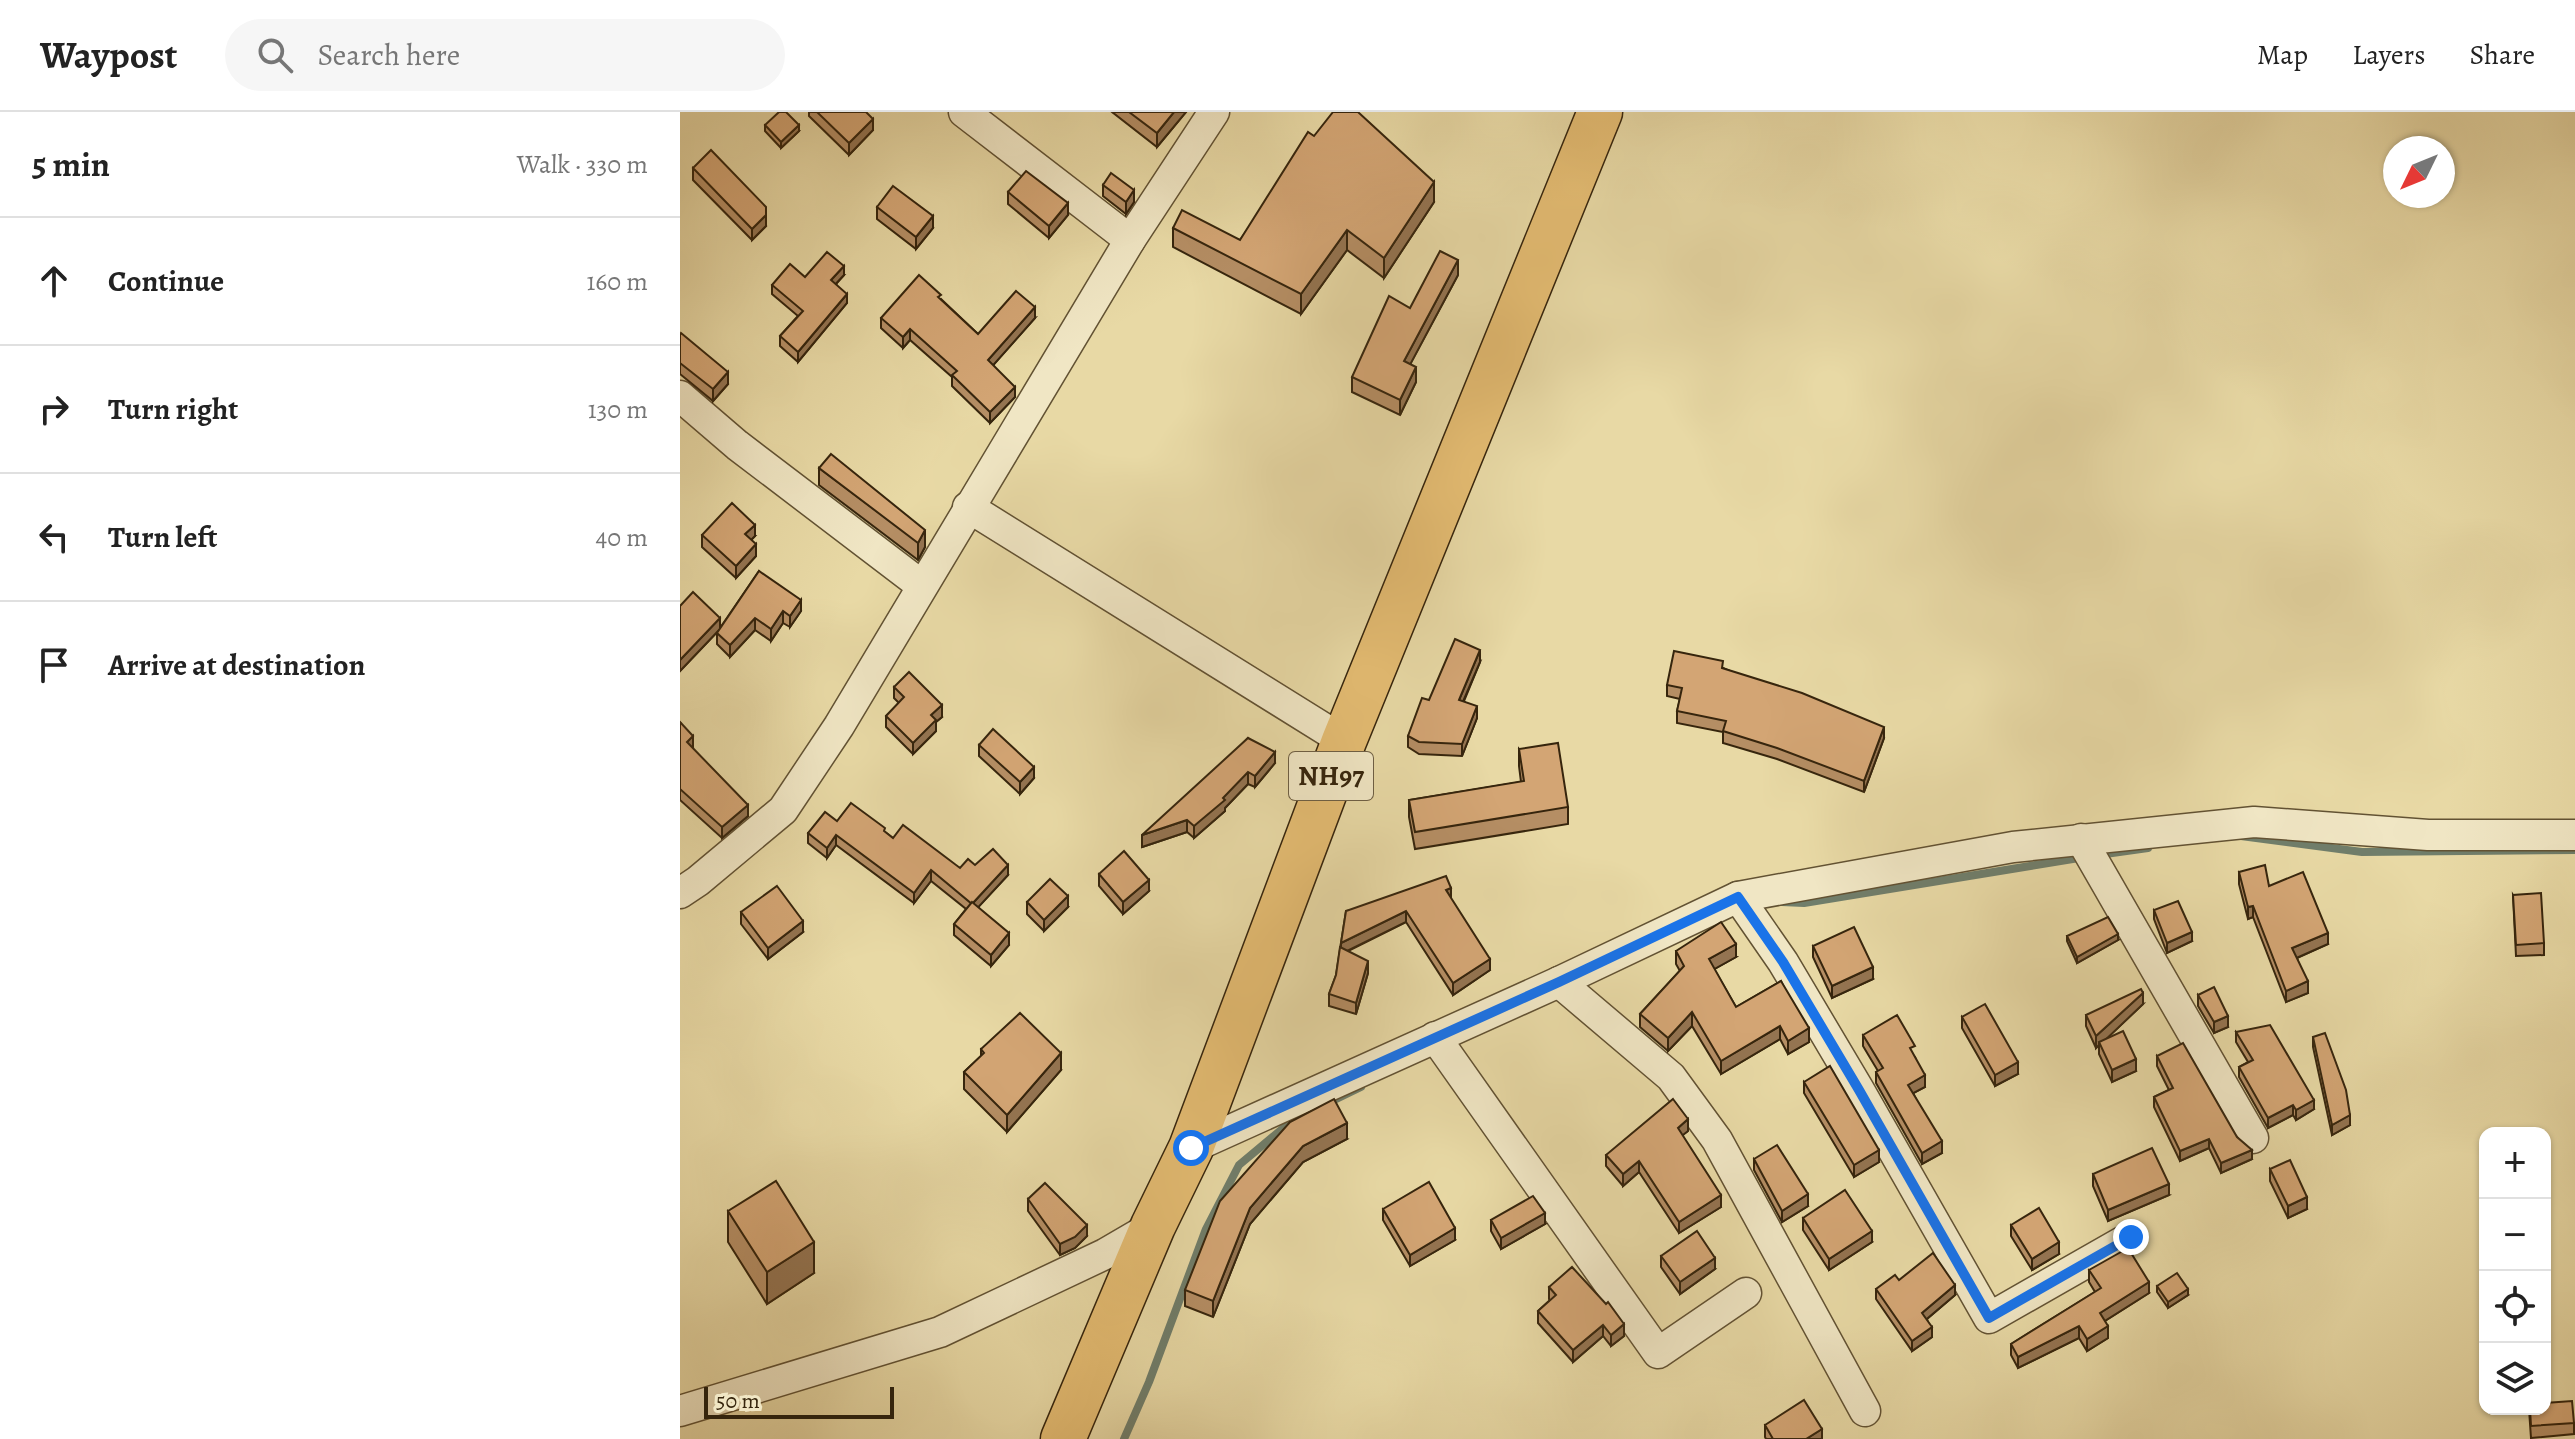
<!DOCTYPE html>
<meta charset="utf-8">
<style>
body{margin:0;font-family:Alegreya,serif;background:#f6f6f6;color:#222}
.controls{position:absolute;right:24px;bottom:24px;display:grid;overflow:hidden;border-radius:16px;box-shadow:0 2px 6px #0004}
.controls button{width:72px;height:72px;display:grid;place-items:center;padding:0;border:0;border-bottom:2px solid #e0e0e0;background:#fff;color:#222;font:40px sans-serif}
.compass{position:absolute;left:1703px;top:24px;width:72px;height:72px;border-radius:50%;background:#fff;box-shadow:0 2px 6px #0004;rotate:227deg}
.scale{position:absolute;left:24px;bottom:20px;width:190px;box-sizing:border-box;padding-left:8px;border:4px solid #36250d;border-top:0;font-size:22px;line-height:28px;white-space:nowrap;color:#36250d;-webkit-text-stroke:6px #f0e6c4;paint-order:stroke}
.stop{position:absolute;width:24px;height:24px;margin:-18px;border:6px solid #1a73e8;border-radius:50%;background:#fff}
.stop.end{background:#1a73e8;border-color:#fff;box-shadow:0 2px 8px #0008}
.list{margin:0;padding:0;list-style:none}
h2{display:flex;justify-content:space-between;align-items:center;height:104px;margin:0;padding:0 32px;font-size:34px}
h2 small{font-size:26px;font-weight:400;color:#767676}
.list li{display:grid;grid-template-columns:52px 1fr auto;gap:24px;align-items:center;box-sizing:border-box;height:128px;padding:0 32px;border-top:2px solid #e0e0e0}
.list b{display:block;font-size:30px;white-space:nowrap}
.list em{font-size:26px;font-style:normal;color:#767676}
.icon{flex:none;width:44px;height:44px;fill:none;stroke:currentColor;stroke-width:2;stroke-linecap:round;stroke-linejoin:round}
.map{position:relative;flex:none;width:1895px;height:1327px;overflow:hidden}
header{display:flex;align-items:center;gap:48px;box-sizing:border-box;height:112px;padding:0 40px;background:#fff;border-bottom:2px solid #e0e0e0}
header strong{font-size:38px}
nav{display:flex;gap:44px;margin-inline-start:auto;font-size:28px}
.search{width:560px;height:72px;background:#f6f6f6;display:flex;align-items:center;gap:20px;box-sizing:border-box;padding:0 28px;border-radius:44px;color:#767676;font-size:30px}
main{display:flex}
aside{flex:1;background:#fff}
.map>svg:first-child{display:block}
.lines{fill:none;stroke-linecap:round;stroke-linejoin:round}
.stream{stroke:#707e6b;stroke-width:8}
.street-casing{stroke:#625233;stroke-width:33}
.highway-casing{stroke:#36250d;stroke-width:47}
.street{stroke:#f0e6c4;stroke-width:30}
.highway{stroke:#e4bc72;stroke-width:44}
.wall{fill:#b58e64;stroke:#36250d;stroke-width:2}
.shaded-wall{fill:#947451;stroke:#36250d;stroke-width:2}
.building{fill:#d3a574;stroke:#36250d;stroke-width:2}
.route{stroke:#1a73e8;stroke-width:10}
.labels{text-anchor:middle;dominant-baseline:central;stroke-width:8;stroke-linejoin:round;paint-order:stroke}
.shield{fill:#f0e6c4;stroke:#6e5f44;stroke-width:2}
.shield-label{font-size:28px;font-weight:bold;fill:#36250d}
</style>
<header>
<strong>Waypost</strong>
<div class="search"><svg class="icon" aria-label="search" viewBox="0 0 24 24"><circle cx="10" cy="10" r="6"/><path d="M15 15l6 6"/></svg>Search here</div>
<nav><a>Map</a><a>Layers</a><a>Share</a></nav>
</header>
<main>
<aside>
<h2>5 min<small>Walk · 330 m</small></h2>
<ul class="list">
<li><svg class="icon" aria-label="ahead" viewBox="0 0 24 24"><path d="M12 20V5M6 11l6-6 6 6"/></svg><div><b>Continue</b></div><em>160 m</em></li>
<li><svg class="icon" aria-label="right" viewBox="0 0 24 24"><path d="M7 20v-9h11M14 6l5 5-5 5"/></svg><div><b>Turn right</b></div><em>130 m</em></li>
<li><svg class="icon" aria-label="left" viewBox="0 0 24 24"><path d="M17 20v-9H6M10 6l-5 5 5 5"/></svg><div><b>Turn left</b></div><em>40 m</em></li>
<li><svg class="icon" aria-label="arrive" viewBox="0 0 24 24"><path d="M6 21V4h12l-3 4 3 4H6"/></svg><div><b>Arrive at destination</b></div></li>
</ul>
</aside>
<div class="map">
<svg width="1895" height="1327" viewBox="0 0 1895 1327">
<rect width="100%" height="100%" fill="#e8d9a5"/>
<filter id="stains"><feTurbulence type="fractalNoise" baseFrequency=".0025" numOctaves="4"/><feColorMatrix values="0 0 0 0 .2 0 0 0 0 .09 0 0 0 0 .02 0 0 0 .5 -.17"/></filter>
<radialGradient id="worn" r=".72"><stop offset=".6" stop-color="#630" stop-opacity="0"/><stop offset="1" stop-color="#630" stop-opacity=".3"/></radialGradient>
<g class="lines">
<g class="stream">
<path d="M1561,724l121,16 213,-2"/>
<path d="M1418,743l50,-7"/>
<path d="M1102,790l22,1 281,-46"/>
<path d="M444,1327l25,-57 57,-153 33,-64 54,-45 68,-33"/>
</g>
<g class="street-casing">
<g id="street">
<path d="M284,0l166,128"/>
<path d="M0,284l57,49 184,140"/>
<path d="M288,395l376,234"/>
<path d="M1401,727l172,299"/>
<path d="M0,781l18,-12 85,-71 56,-84 291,-486 84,-128"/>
<path d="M1058,785l45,65 76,128 130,228 142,-81"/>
<path d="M879,870l112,95 46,63 148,271"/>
<path d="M755,925l223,316 88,-60"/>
<path d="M511,1036l368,-166 179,-85 275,-50 241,-25 174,13h147"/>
<path d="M0,1299l260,-79 165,-78 48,-28"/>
</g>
</g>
<g class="highway-casing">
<path id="highway" d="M383,1327l90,-213 38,-78 153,-407 256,-629"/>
</g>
<use href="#street" class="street"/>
<use href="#highway" class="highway"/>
</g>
<g class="wall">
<path d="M129,0h57l7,18 -24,25 -40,-39z"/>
<path d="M432,0h74l-29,35z"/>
<path d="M85,13l34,6 -18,17 -16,-17z"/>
<path d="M634,24l120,66 -50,76 -37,-28 -46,64 -128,-67v-19l67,12z"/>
<path d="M13,56l73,58 -14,14 -59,-60z"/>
<path d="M423,73l31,17 -8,12 -23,-18z"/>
<path d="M328,80l60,23 -19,23 -41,-34z"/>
<path d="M197,95l56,21 -17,21 -39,-30z"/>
<path d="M164,163l-8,9 11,19 -49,59 -18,-16v-10l18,-20 -26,-22v-9l33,-8z"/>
<path d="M778,163l-48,89 6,18 -16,33 -48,-23v-15l58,-69z"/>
<path d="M261,187l37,35 57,-16 -42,47 22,32 -25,26 -38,-37v-9l-42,-37 -7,8 -22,-20v-10z"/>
<path d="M0,223l48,49 -15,17 -33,-27z"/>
<path d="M139,356l106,79 -7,13 -99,-75z"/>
<path d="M22,423l53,1 -4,4 5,16 -20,22 -34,-31z"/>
<path d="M79,459l42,40 -11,16 -7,-4 -12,18 -16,-11 -25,27 -13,-13v-11l2,-3 -39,41v-65l40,22z"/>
<path d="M800,550l-16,39 13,17 -15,38 -43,-2 -11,-7v-11l21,-36z"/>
<path d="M1043,556l161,70 -20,54 -87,-33 -54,-16v-11l-46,-9v-12l3,-12 -13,-3v-11z"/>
<path d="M214,575l48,30 -6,5v9l-23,23 -27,-27v-11l13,-13 -5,-5z"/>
<path d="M0,610l13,25 -1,1 56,68 -26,22 -42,-38z"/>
<path d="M568,626l27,25 -20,24 -7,-3 -23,24v3l-31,27 -7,-6 -45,15z"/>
<path d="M299,633l55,33 -14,16 -41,-38z"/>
<path d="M839,637l49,58v17l-153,25 -6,-32v-17l112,-18 -2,-16z"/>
<path d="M157,709l48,11 8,6 67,30 15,-3 33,10 -30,32 31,38 -18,21 -37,-31v-11l12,-15 -35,-28 -17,22 -78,-58 -9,13 -19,-15v-10z"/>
<path d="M1559,760l30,14 59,58 -31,14 11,35 -22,9 -33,-85 -5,2 -9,-35z"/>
<path d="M419,762l50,17 -26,23 -24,-28z"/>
<path d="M1833,783l31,48v12l-28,1z"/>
<path d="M771,787l39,71 -37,25 -47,-73 -58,29 20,22 -12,41 -27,-8v-12l7,-19 10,-64z"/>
<path d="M347,790l41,5 -24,24 -17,-17z"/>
<path d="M1474,798l38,31 -25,12 -13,-34z"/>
<path d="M61,800l62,20 -35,27 -27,-35z"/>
<path d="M1387,824l51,4 -41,23 -10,-22z"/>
<path d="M1133,834l60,33 -41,19 -19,-41z"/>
<path d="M996,839l60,6 -22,12 22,38 45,-26 28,61 -21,12 -8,-15 -59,35 -29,-48 -24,25 -28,-24v-13l40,-43 -4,-7z"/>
<path d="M1518,883l30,32 -14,6 -16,-27z"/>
<path d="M1463,892l-37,35 30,32 -24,11 -13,-28v-9l-3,3 -10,-22v-11z"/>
<path d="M1282,905l56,57 -23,12 -33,-58z"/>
<path d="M1556,920l78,77 -18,11 -3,-5 -25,13 -29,-51v-10l9,-5 -12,-20z"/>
<path d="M1183,923l52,22 10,30 -12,6 29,60 -20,11 -46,-81v-11l2,-1 -15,-25z"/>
<path d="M1633,925l37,88 -18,10 -19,-88z"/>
<path d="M301,937l80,21 -54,62 -43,-43v-17l17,-16z"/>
<path d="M1477,944l80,81 15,22 -31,14 -12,-25 -29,13 -26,-54v-10l15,-7 -12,-24z"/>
<path d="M1124,970l75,80 -25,15 -50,-84z"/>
<path d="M610,1010l57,17 -44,23 -53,62 -37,93 -28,-11v-16z"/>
<path d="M1008,1019l-6,4 39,72 -42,26 -40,-61 -16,14 -17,-20v-11z"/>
<path d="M1074,1047l54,47 -26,16 -28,-52z"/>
<path d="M1590,1057l37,40 -19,9 -18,-37z"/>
<path d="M1413,1062l76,21 -61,26 -15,-35z"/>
<path d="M348,1087l59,37 -12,12 -15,7 -32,-44z"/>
<path d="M703,1097l72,31 -45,26 -27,-46z"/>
<path d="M48,1099l86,62 -47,31 -39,-62z"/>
<path d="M1123,1106l69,24 -43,28 -26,-40z"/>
<path d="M811,1108l54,4 -44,25 -10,-18z"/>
<path d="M1331,1113l48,29 -27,16 -21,-34z"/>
<path d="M981,1144l54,13 -35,25 -19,-27z"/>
<path d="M1409,1158l60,23 -44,28 3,17 -21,13 -8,-13 -61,30 -7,-13v-11l84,-52 -6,-10z"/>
<path d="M1477,1174l31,9 -20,13 -11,-16z"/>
<path d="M869,1175l57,17 18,32 -13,10 -8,-10 -30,26 -35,-39v-12l12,-11 -1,-1z"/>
<path d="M1196,1177l79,6 -28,24 5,18 -20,14 -36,-52z"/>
<path d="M1849,1297l45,14v11l-43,4z"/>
<path d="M1085,1313l57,14h-56l-1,-2z"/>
</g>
<g class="shaded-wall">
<path d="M494,0h12l-29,35v-14z"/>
<path d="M193,7v11l-24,25v-12z"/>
<path d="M119,13v6l-18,17v-6z"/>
<path d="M754,70v20l-50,76v-20z"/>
<path d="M454,78v12l-8,12v-12z"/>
<path d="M388,91v12l-19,23v-12z"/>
<path d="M86,103v11l-14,14v-11z"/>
<path d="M253,104v12l-17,21v-12z"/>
<path d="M667,118v20l-46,64v-20z"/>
<path d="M778,148v15l-54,101v-15z"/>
<path d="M164,154v9l-13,14v-9z"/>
<path d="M167,182v9l-49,59v-10z"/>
<path d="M355,195v11l-47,53v-11z"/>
<path d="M230,217v11l-7,8v-11z"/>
<path d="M736,255v15l-16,33v-15z"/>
<path d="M48,260v12l-15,17v-12z"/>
<path d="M335,275v10l-25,26v-11z"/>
<path d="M75,413v11l-10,10v-12z"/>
<path d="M245,418v17l-7,13v-17z"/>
<path d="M76,432v12l-20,22v-12z"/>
<path d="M121,488v11l-11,16v-11z"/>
<path d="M103,499v12l-12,18v-12z"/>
<path d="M40,506v11l-40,42v-11z"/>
<path d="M75,506v12l-25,27v-12z"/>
<path d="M800,538v12l-21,49v-11z"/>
<path d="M262,593v12l-6,5v9l-23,23v-11l18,-28z"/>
<path d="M797,594v12l-15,38v-12z"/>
<path d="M1204,615v11l-20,54v-11z"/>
<path d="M13,624v11l-6,6v-11z"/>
<path d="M595,640v11l-20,24v-11z"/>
<path d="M354,655v11l-14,16v-12z"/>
<path d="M568,660v12l-23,24v3l-31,27v-12z"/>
<path d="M68,693v11l-26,22v-11z"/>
<path d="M507,708v12l-45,15v-12z"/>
<path d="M156,723v10l-9,13v-10z"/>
<path d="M328,753v10l-36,39v-10z"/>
<path d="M251,758v11l-17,22v-10z"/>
<path d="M469,768v11l-26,23v-12z"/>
<path d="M771,776v11l-5,-9z"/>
<path d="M388,784v11l-24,24v-11z"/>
<path d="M1573,794v11l-5,2v-12z"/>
<path d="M726,799v11l-65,32v-11z"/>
<path d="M123,809v11l-35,27v-11z"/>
<path d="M1512,820v9l-25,12v-10z"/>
<path d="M329,821v12l-18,21v-11z"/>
<path d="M1648,821v11l-36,16v-12z"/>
<path d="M1438,822v6l-41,23v-6z"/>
<path d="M1056,832v13l-27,15v-13z"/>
<path d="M810,847v11l-37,25v-12z"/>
<path d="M688,849v12l-12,41v-11z"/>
<path d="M1193,855v12l-41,19v-12z"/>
<path d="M1628,869v12l-22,9v-11z"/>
<path d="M1463,881v11l-43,41 -1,-3v3l-3,3v-12z"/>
<path d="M1012,900v14l-24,25v-13z"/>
<path d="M1548,904v11l-14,6v-11z"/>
<path d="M1100,914v13l-59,35v-13z"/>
<path d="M1129,916v14l-21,12v-13z"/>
<path d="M381,941v17l-54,62v-17z"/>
<path d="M1456,947v12l-24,11v-12z"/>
<path d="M1338,950v12l-23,12v-11z"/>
<path d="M1245,963v12l-17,9v-11z"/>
<path d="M1634,988v9l-18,11v-10z"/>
<path d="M1613,993v10l-25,13v-10z"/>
<path d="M1670,1003v10l-18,10v-10z"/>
<path d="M1008,1007v12l-10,8v-11z"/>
<path d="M667,1011v16l-44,23 -53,62 -37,93v-16l37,-93 53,-62z"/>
<path d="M1529,1027v9l-29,13v-10z"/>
<path d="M1262,1029v12l-20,11v-11z"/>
<path d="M1199,1038v12l-25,15v-12z"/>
<path d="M1572,1038v9l-31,14v-10z"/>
<path d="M959,1049v11l-16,14v-12z"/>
<path d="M1489,1072v11l-61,26v-11z"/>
<path d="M1128,1082v12l-26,16v-11z"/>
<path d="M1041,1083v12l-42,26v-11z"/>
<path d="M1627,1085v12l-19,9v-12z"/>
<path d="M865,1101v11l-44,25v-11z"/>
<path d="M407,1113v11l-12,12 -15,7v-11z"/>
<path d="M775,1116v12l-45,26v-11z"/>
<path d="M1192,1119v11l-43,28v-11z"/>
<path d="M134,1130v31l-47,31v-32z"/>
<path d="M1379,1130v12l-27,16v-11z"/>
<path d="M1035,1146v11l-35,25v-12z"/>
<path d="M1469,1170v11l-49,31v-11z"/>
<path d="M1275,1173v10l-33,28v-10z"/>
<path d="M1508,1177v6l-20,13v-6z"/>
<path d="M944,1212v12l-13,10v-11z"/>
<path d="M923,1213v11l-30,26v-12z"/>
<path d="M1399,1214v12l-61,30v-11z"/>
<path d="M1428,1214v12l-21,13v-12z"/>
<path d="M1252,1215v10l-20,14v-10z"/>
<path d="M1142,1317v10h-16z"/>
</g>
<g class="building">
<path d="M99,0h7l13,13 -18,17 -16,-17z"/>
<path d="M137,0h49l7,7 -24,24z"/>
<path d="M449,0h45l-17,21z"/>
<path d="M653,0h25l76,70 -50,76 -37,-28 -46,64 -128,-66 9,-18 58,30 68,-108 6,4z"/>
<path d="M31,38l55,57v8l-14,14 -59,-61z"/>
<path d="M346,59l42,32 -19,23 -41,-34z"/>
<path d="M431,61l23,17 -8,12 -23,-17z"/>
<path d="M213,74l40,30 -17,21 -39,-30z"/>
<path d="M760,139l18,9 -54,101 12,6 -16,33 -48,-23 37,-81 21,12z"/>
<path d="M147,140l17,14 -13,14 16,14 -49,58 -18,-16 23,-25 -31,-26 18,-21 15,13z"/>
<path d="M239,163l22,20 -3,2 40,37 38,-43 19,16 -47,53 27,27 -25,25 -38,-37 5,-4 -47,-42 -7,8 -22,-19z"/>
<path d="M1,221l47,39 -15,17 -33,-26v-28z"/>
<path d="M151,342l94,76 -7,13 -99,-75z"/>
<path d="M52,391l23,22 -10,9 11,10 -20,22 -34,-31z"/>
<path d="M79,459l42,29 -11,16 -7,-5 -12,18 -16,-11 -25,27 -13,-12z"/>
<path d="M13,480l27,26 -40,42v-54z"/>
<path d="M775,527l25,11 -21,50 18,6 -15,38 -43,-2 -11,-6 14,-38 7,2z"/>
<path d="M994,539l49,10 -1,7 80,25 82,34 -20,54 -87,-33 -54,-17 3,-10 -49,-10 5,-23 -15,-3z"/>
<path d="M229,560l33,33 -11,10 5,5 -23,23 -27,-27 18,-19 -10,-10z"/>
<path d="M0,610l13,14 -6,6 61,63 -26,22 -42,-38z"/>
<path d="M313,617l41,38 -14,15 -41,-37z"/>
<path d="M568,626l27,14 -20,24 -7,-4 -25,26 2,2 -31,26 -7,-6 -45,15z"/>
<path d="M878,631l10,64 -153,25 -6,-32 115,-19 -5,-32z"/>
<path d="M171,691l34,25 -1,3 9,7 10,-13 57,43 8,-9 7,6 18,-16 15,16 -36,39 -41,-34 -17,23 -78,-58 -9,13 -19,-15 17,-21 12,9z"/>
<path d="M444,739l25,29 -26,22 -24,-28z"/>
<path d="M1585,753l4,21 34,-14 25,61 -36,15 16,33 -22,10 -33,-85 -5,1 -9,-35z"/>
<path d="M766,764l5,12 -5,2 44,69 -37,24 -47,-72 -65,32 5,-32z"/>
<path d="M370,767l18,17 -24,24 -17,-18z"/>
<path d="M97,774l26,35 -35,27 -27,-36z"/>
<path d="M1861,781l3,50 -28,2 -3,-50z"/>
<path d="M1498,789l14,31 -25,11 -13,-33z"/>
<path d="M292,790l37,31 -18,22 -37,-31z"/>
<path d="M1428,805l10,17 -41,23 -10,-21z"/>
<path d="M1041,810l15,22 -27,15 27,48 45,-26 28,47 -21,13 -8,-15 -59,35 -29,-49 -24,26 -28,-24 44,-48 -8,-15z"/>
<path d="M1174,815l19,40 -41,19 -19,-40z"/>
<path d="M660,835l28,14 -12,42 -27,-9 7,-19z"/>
<path d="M1534,875l14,29 -14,6 -16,-27z"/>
<path d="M1461,877l2,4 -47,43 -10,-21z"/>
<path d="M1305,892l33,58 -23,13 -33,-58z"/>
<path d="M340,901l41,40 -54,62 -43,-43 20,-19 -3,-4z"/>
<path d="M1217,903l18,31 -5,2 15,27 -17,10 34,56 -20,12 -46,-81 7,-4 -20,-33z"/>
<path d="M1590,913l44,75 -18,10 -3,-5 -25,13 -29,-51 14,-7 -17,-28z"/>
<path d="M1443,919l13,28 -24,11 -13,-28z"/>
<path d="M1645,921l21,57 4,25 -18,10 -19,-88z"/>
<path d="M1503,931l54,94 15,13 -31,13 -12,-24 -29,12 -26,-54 19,-9 -16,-32z"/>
<path d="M1150,954l49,84 -25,15 -50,-83z"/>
<path d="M654,987l13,24 -44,23 -53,62 -37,93 -28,-11 35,-89 70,-79z"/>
<path d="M993,987l15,20 -10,9 43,67 -42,27 -40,-61 -16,13 -17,-19z"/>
<path d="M1097,1033l31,49 -26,17 -28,-52z"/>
<path d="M1472,1036l17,36 -61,26 -15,-36z"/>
<path d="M1610,1048l17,37 -19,9 -18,-37z"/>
<path d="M96,1069l38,61 -47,30 -39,-61z"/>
<path d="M749,1070l26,46 -45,27 -27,-46z"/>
<path d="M365,1071l42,42 -12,12 -15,7 -32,-45z"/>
<path d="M1165,1078l27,41 -43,28 -26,-41z"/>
<path d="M853,1084l12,17 -44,25 -10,-18z"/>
<path d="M1359,1096l20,34 -27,17 -21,-34z"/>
<path d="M1017,1119l18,27 -35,24 -19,-26z"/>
<path d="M1448,1136l21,34 -49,31 8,13 -21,13 -8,-13 -61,31 -7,-13 90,-56 -12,-18z"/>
<path d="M1253,1141l22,32 -33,28 10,14 -20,14 -36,-52 19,-14 4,5z"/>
<path d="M892,1155l34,37 2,-2 16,22 -13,11 -8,-10 -30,25 -35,-39 18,-16 -7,-8z"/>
<path d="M1497,1161l11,16 -20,13 -11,-16z"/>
<path d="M1124,1288l18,29 -16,10h-33l-8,-14z"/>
<path d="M1892,1289l2,22 -43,3 -1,-17h15v-6z"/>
</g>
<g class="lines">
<path class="route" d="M511,1036l368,-166 179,-85 45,65 76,128 130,228 142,-81"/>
</g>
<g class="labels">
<rect class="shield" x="609" y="640" width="84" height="48" rx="6"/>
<g class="shield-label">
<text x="651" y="664">NH97</text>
</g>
</g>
<rect width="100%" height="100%" filter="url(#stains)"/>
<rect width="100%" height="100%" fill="url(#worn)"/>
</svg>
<div class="controls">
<button>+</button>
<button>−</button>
<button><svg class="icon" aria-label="locate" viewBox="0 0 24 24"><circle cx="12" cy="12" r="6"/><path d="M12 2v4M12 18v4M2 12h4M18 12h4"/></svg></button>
<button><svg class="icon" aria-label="layers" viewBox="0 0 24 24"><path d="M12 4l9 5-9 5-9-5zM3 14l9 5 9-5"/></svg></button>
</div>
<svg class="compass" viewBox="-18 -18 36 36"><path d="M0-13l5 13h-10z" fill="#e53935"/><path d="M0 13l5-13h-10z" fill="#767676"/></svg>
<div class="scale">50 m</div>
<div class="stop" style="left:511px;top:1036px"></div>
<div class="stop end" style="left:1451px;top:1125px"></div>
</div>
</main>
